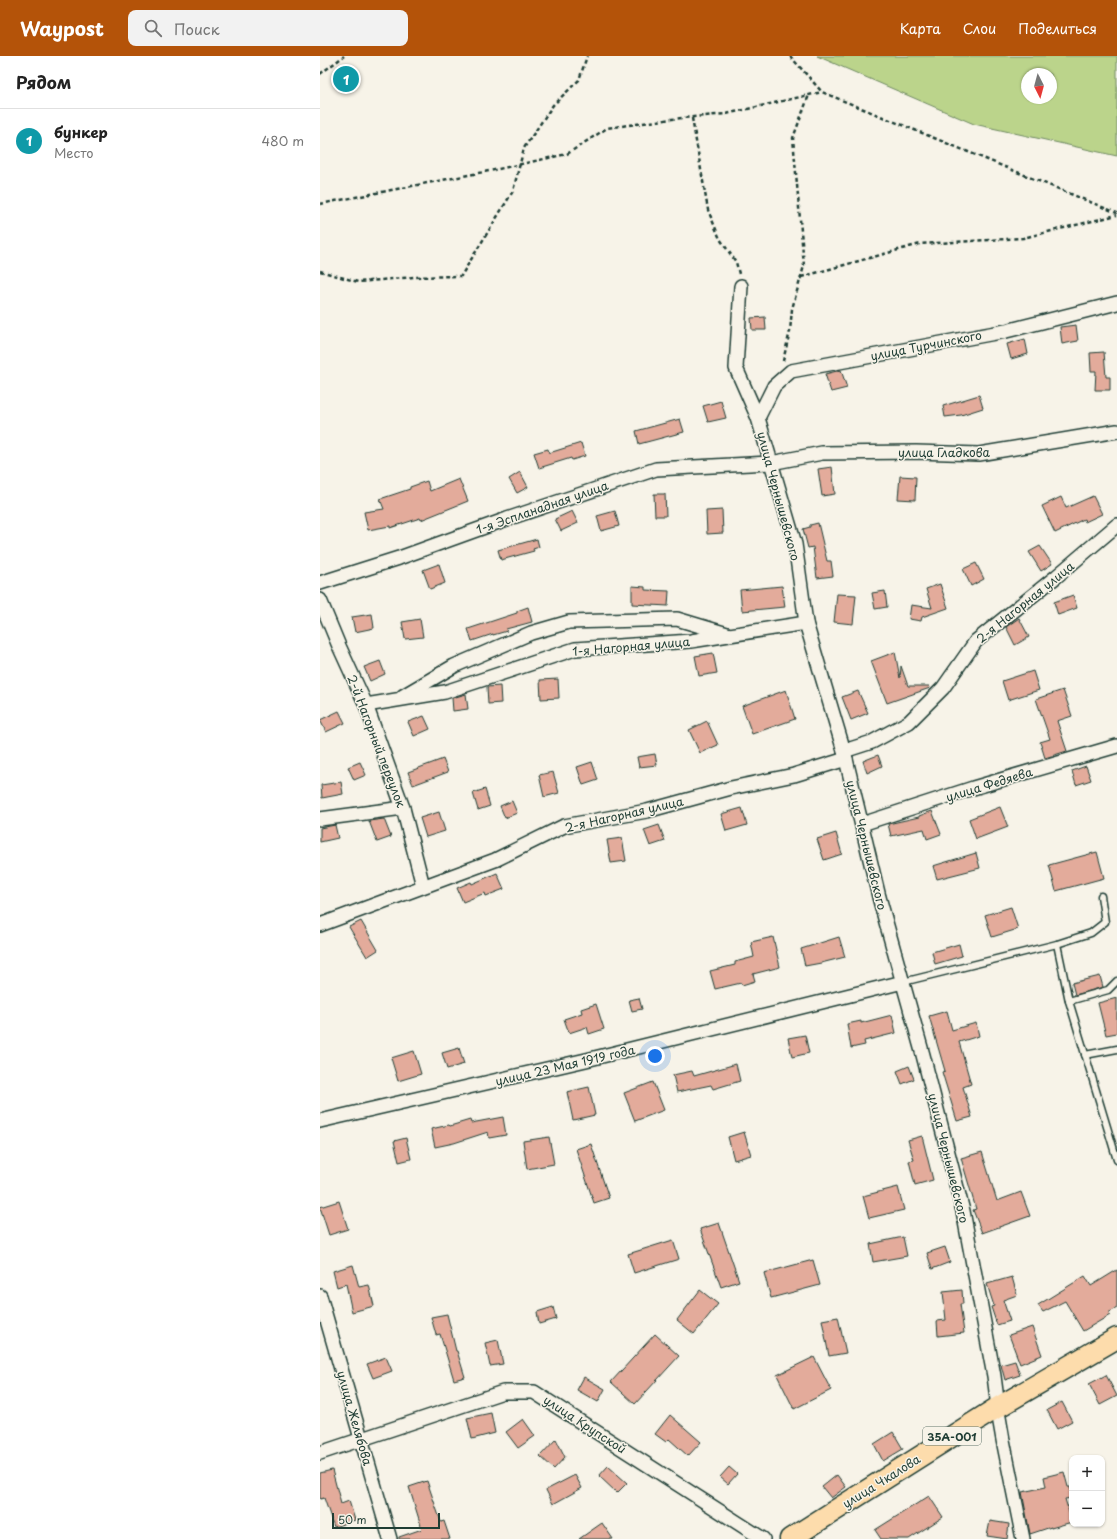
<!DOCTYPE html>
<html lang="ru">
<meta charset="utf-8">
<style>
body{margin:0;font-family:"Playpen Sans",sans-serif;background:#f2f2f2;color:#222}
.controls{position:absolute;right:12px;bottom:12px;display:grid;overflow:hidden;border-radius:8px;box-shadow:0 1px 3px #0004}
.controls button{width:36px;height:36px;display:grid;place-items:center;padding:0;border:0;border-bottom:1px solid #e0e0e0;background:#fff;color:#222;font:20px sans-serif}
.compass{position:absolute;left:701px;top:12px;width:36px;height:36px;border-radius:50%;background:#fff;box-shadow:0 1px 3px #0004;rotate:174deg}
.scale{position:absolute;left:12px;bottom:10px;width:108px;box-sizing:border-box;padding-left:4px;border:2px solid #1f3d34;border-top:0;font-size:11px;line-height:14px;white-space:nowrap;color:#1f3d34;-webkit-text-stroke:3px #f7f3e8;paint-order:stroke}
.you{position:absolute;left:335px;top:1000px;width:14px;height:14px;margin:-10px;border:3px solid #fff;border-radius:50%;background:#1a73e8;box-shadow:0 0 0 6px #1a73e833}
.badge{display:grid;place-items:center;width:26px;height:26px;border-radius:50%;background:#b45309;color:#fff;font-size:13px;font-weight:700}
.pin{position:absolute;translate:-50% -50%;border:2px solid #fff;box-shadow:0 1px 4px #0006}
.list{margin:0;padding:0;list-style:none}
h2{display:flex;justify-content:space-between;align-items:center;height:52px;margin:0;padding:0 16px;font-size:17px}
h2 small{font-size:13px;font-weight:400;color:#767676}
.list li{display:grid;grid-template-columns:26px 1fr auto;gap:12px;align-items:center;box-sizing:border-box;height:64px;padding:0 16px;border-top:1px solid #e0e0e0}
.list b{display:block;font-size:15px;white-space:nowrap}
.list p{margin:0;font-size:13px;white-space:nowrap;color:#767676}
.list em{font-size:13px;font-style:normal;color:#767676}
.icon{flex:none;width:22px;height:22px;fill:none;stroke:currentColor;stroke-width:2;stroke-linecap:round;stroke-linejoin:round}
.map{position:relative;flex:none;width:797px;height:1483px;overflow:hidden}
header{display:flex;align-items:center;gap:24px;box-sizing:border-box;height:56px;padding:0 20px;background:#b45309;color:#fff}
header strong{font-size:19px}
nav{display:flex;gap:22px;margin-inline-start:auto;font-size:14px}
.search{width:280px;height:36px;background:#f2f2f2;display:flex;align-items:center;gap:10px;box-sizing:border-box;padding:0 14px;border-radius:8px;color:#767676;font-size:15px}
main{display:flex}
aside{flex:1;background:#fff}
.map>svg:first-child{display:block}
.green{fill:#bbd48b;stroke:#6d8860;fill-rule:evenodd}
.building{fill:#e3ab9b;stroke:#1f3d34}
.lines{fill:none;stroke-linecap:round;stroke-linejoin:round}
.lane-casing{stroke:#1f3d34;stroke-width:9}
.street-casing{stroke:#1f3d34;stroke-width:16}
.primary-casing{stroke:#1f3d34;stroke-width:23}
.path{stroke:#1f3d34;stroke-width:2.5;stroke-dasharray:4 3;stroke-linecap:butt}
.lane{stroke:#f7f3e8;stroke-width:6}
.street{stroke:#f7f3e8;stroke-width:13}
.primary{stroke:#fddcac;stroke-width:20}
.labels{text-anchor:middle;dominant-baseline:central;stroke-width:3;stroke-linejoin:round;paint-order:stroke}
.shield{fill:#f7f3e8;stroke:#60746a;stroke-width:1}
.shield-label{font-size:11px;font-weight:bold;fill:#1f3d34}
.street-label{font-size:12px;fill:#1f3d34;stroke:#f7f3e8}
</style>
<header>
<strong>Waypost</strong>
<div class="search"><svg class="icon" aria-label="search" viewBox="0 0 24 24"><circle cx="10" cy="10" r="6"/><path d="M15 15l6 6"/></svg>Поиск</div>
<nav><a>Карта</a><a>Слои</a><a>Поделиться</a></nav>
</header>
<main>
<aside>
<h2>Рядом<small></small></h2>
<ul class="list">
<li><span class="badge" style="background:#0f9aa8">1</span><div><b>бункер</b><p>Место</p></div><em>480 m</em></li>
</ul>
</aside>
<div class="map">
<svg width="797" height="1483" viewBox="0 0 797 1483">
<rect width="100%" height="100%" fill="#f7f3e8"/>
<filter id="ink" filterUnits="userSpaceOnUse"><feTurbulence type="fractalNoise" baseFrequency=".025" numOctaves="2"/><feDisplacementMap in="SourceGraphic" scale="8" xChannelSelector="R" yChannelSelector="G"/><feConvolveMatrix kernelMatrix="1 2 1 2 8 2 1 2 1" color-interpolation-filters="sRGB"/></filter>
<g filter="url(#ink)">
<path class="green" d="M497,0h300v100l-143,-32zM707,18h24v24h-24z"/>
<g class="building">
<path d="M445,261l1,13h-14l-1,-12z"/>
<path d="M756,269l2,16 -16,3 -2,-17z"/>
<path d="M705,283l3,15 -17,5 -4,-15z"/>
<path d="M784,296l2,25h4v13h-15l1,-19h-5l-1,-18z"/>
<path d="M521,314l6,18 -16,4 -6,-18z"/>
<path d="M659,339l4,13 -22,7 -16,2 -2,-11z"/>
<path d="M401,345l5,17 -18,4 -5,-16z"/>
<path d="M360,363l4,13 -45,12 -3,-13z"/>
<path d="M261,387l4,13 -13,4 -1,-2 -32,10 -5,-15 14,-4 1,4z"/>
<path d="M512,411l3,27 -13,2 -4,-27z"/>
<path d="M200,416l8,15 -11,6 -8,-14z"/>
<path d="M580,420l16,1 -1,23 -17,-1z"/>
<path d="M139,423l9,22 -47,19 -1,-2 -30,10v-2l-22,4 -4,-18 20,-3 -4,-10 30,-10v-2l17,-6 3,10z"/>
<path d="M334,438h11l1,22h-11z"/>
<path d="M773,440l9,18 -17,8 -1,-3 -29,14 -13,-27 19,-9 5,11z"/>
<path d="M402,454l1,23 -16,1 -1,-23z"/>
<path d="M252,455l6,12 -17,8 -6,-12z"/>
<path d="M295,455l4,15 -18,5 -4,-15z"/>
<path d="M498,467l9,38h4l2,15 -16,2 -4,-31 -5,1 -5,-19 7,-2v-2z"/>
<path d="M217,483l2,8 -6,2 1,2 -33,9 -3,-10z"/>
<path d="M720,490l12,18 -11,7 -12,-19z"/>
<path d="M656,507l8,16 -13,7 -8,-17z"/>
<path d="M119,508l6,19 -15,6 -7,-19z"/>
<path d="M620,528l8,24 -26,9 -1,4 -12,-2 2,-14 21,3 -6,-19z"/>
<path d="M312,530l13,1v3l24,1 -1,15 -36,-2z"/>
<path d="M462,530l3,21 -43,4 -2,-21z"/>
<path d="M565,535l2,16 -12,2 -3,-16z"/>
<path d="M517,538l19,1 -3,29 -19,-2z"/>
<path d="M753,539l4,13 -19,7 -4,-13z"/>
<path d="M208,551l4,15 -26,7 1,2 -14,4v-1l-21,7 -4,-12 49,-16v-2z"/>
<path d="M52,558l2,14 -19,4 -3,-15z"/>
<path d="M699,562l10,19 -14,8 -9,-18z"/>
<path d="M100,563l3,18 -18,2 -3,-17z"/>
<path d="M575,596l5,26 1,-12 7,20h21l1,2 -43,15 -16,-42z"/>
<path d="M393,597l4,20 -18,3 -4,-20z"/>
<path d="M60,605l5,13 -15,7 -6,-14z"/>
<path d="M713,615l6,19 -31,10 -6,-19z"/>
<path d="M238,623l1,19 -18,1 -1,-19z"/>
<path d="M180,630l1,17 -13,1 -1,-17z"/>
<path d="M466,634l9,29 -43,15 -10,-28z"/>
<path d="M743,634l9,26 -15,5 10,30 -22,7 -5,-16 10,-3 -14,-40z"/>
<path d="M538,635l10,22 -17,7 -9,-23z"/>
<path d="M146,638l2,15 -15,2 -1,-13z"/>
<path d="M19,655l6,12 -19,9 -6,-12z"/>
<path d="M104,660l6,13 -16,7 -6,-14z"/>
<path d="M387,665l11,24 -18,8 -11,-23z"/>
<path d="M335,698l2,11 -18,2 -2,-10z"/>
<path d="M558,699l4,11 -15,7 -4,-12z"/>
<path d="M123,703l5,13 -35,13 -5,-13z"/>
<path d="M40,706l6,13 -12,5 -6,-13z"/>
<path d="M272,706l6,18 -15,5 -6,-18z"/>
<path d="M766,710l5,14 -15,5 -4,-14z"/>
<path d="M233,716l6,21 -15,4 -5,-22z"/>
<path d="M21,726l2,12 -21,4 -1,-13z"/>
<path d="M165,733l5,17 -12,4 -5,-17z"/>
<path d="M192,745l5,12 -12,5 -5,-12z"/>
<path d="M680,751l8,20 -32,12 -7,-20z"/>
<path d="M422,752l5,17 -21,6 -5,-17z"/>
<path d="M612,755l9,23 -14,5 -3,-10 -33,7 -3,-12 31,-7v-1z"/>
<path d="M119,756l6,19 -19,6 -6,-19z"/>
<path d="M64,763l7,18 -14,5 -8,-21z"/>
<path d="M15,769l3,13 -18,4v-14z"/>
<path d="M339,769l6,16 -15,5 -6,-16z"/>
<path d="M516,777l6,21 -18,6 -7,-21z"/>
<path d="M302,782l4,23 -15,2 -4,-23z"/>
<path d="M777,796l7,26 -48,13 -7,-26z"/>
<path d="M656,797l4,15 -43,11 -4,-13z"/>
<path d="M177,817l7,16 -18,7 -1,-3 -22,9 -6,-14 14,-6 1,2z"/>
<path d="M691,851l7,22 -26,8 -7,-22z"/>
<path d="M41,865l17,29 -11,7 -18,-30z"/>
<path d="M453,881l7,30 -27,7 2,7 -13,4 -1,-2 -26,6 -5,-18 25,-6v-3l19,-5 -3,-15z"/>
<path d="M519,881l6,20 -24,6 -16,3 -4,-17z"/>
<path d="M639,888l3,12 -27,8 -3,-12z"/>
<path d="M780,920l3,11 -28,8 -3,-12z"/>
<path d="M319,942l3,11 -10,2 -3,-11z"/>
<path d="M797,942v35l-11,2 -8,-32z"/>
<path d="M276,948l8,25 -15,5 -2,-7 -18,6 -5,-14 18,-6 -1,-4z"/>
<path d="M627,955l5,19 24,-7 3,13 -20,6 12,42 -8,3 9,30 -15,4 -15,-49 3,-1 -16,-55z"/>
<path d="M572,959l4,18 -32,8 1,4 -14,3 -4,-24 14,-3v2z"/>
<path d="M485,979l4,18 -17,4 -4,-19z"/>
<path d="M139,992l5,16 -17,5 -5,-16z"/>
<path d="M94,995l7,23 -23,7 -7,-23z"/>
<path d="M416,1008l4,17 -27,8 -2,-4 -34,7 -4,-17 19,-4 2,5z"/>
<path d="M589,1010l5,13 -12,5 -5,-13z"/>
<path d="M333,1026l11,28 -29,11 -11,-28z"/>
<path d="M269,1031l6,28 -22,5 -6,-28z"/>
<path d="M183,1061l3,18 -17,3 -1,-6 -34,11 -19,4 -4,-18 18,-4 1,1 20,-6 1,3z"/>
<path d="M424,1076l7,23 -17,5 -6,-23z"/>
<path d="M602,1080l11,44 -18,5 -6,-24 5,-1 -6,-20z"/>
<path d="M229,1081l5,27 -27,5 -4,-28z"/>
<path d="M86,1082l5,21 -12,3 -5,-21z"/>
<path d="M271,1088l18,54 -15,5 -18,-54z"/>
<path d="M662,1096l15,49 24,-9 9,24 -48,17 -9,-23 3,-1 -15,-51z"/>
<path d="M578,1131l6,23 -35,8 -6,-22z"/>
<path d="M19,1145l9,28 -19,6 -9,-28z"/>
<path d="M399,1167l20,58 -18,6 -21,-58z"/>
<path d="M583,1181l4,19 -34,6 -3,-18z"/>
<path d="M353,1184l6,19 -45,14 -6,-19z"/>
<path d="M625,1191l5,15 -18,7 -5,-16z"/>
<path d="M493,1204l7,25 -49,13 -7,-25z"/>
<path d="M33,1209l6,22 10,-2 5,21 -22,6 -6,-28 -9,3 -4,-16z"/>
<path d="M797,1214v38l-9,5 2,2 -27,16 -18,-30 -22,11 -5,-7 47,-29 6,10z"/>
<path d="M692,1221l5,18 -14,5 7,21 -13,4 -6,-18 3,-1 -7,-22z"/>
<path d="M380,1234l18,14 -24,30 -17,-14z"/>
<path d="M642,1234l1,14h-3l4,29 -26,3 -1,-15 9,-1 -3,-28z"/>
<path d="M233,1251l3,12 -17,5 -2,-12z"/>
<path d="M127,1258l9,37h1l8,26 -11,3 -14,-46 -4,1 -5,-18z"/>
<path d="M518,1261l8,36 -17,3 -7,-36z"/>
<path d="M712,1271l10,28 -22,9 -11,-29z"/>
<path d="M335,1278l24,22 -44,48 -24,-22z"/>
<path d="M178,1284l5,24 -13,2 -5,-23z"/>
<path d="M66,1301l6,14 -19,7 -6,-14z"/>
<path d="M494,1301l17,33 -37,19 -17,-34z"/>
<path d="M695,1305l5,14 -15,5 -4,-15z"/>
<path d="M786,1319l11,21 -17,9 -11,-21z"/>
<path d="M264,1321l21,12 -7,13 -21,-12z"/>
<path d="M742,1346l10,19 -15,8 -10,-19z"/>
<path d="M171,1357l4,20 -23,6 -5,-21z"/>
<path d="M350,1359l31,27 -13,14 -19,-17 -3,3 -11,-8z"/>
<path d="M203,1363l12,17 -17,12 -12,-16z"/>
<path d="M573,1376l10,17 -20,12 -9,-17z"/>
<path d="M236,1383l9,18 -11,12 -14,-13z"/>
<path d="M288,1410l19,17 -10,10 -18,-17z"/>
<path d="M409,1411l8,7 -9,10 -8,-7z"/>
<path d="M12,1414l9,34 8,-3 6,19 -21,7 -10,-29 -4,1v-26z"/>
<path d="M744,1416l4,15h2l2,9v2l-7,1 7,23 -21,6v-1l-21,7 -8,-42 24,-5 -2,-10z"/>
<path d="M255,1419l7,13 -29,16 -7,-14z"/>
<path d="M517,1419l9,12 -15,11 -9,-11z"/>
<path d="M107,1425l14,41 3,-1 6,18h-51v-2l23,-8 -13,-42z"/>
<path d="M609,1440l14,21 -34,22h-28l-6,-9z"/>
<path d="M670,1465l19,3 -2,15 -20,-3z"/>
<path d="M282,1467l11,16h-34z"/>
</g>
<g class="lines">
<g class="lane-casing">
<g id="lane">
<path d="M737,888l12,57 48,159"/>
<path d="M583,926l154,-38 34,-11 14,-11 -4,-26"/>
<path d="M749,945l39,-11 9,-9"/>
<path d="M765,999l32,-6"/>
</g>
</g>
<g class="street-casing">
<g id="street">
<path d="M421,230l-5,82 22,50 37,126 11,79 38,128 35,146 44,158 40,156 31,165 4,31"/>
<path d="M438,362l16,-32 17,-15 215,-40 111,-28"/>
<path d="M0,527l79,-25 108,-39 149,-50 115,-6 51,-10 94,-1 63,2 138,-23"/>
<path d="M0,544l19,46 27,59 37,103 20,78"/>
<path d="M83,640l51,-30 77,-33 38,-11 108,-3 50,15"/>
<path d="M46,649l79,-13 130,-43 116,-8 115,-18"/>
<path d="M524,695l28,-9 37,-20 34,-34 33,-47 81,-65 60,-51"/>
<path d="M0,763l83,-11"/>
<path d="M542,768l111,-36 144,-42"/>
<path d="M0,869l175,-65 69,-34 83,-15 84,-23 63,-13 52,-16"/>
<path d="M0,1065l266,-61 317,-78"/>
<path d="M0,1240l70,243"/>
<path d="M679,1361l4,23 20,99"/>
<path d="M0,1397l183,-61h31l229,147"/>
</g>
</g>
<g class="primary-casing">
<path id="primary" d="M470,1483l205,-130 122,-71"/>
</g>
<g class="path">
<path d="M470,0l32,36 295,121"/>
<path d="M0,18l24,-18"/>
<path d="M372,62l16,92 12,29 16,23 3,12"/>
<path d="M0,148l174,-34 73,-16 40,-26 65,-9 54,-5 96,-22"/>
<path d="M0,215l38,11 56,-5 47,-1 52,-85 11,-43 29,-43 26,-25 8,-24"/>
<path d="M481,221l119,-33 103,-6 94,-23"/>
<path d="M463,305l7,-30 2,-22 12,-43 -11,-128 16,-43"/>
</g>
<use href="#lane" class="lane"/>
<use href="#street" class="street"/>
<use href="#primary" class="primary"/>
</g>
</g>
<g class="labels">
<rect class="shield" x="603" y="1371" width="58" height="18" rx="3"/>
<g class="shield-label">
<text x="632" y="1380">35А-001</text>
</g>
<g class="street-label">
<text transform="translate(606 289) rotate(-11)">улица Турчинского</text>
<text x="624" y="396">улица Гладкова</text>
<text transform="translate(459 440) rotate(75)">улица Чернышевского</text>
<text transform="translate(222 451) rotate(-19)">1-я Эспланадная улица</text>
<text transform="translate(705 546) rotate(-39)">2-я Нагорная улица</text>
<text transform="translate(311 590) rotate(-5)">1-я Нагорная улица</text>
<text transform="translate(57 685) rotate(69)">2-й Нагорный переулок</text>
<text transform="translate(669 728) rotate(-17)">улица Федяева</text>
<text transform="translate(304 758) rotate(-13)">2-я Нагорная улица</text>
<text transform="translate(547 789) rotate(76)">улица Чернышевского</text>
<text transform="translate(245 1009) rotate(-13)">улица 23 Мая 1919 года</text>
<text transform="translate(629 1102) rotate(76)">улица Чернышевского</text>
<text transform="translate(35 1362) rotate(74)">улица Желябова</text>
<text transform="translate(265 1368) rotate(33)">улица Крупской</text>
<text transform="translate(561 1425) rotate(-32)">улица Чкалова</text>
</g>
</g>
</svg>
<div class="controls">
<button>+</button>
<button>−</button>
</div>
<svg class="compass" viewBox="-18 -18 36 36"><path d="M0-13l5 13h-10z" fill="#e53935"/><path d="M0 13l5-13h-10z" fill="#767676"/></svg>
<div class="scale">50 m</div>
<div class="you"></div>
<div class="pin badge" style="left:26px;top:23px;background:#0f9aa8">1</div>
</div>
</main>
